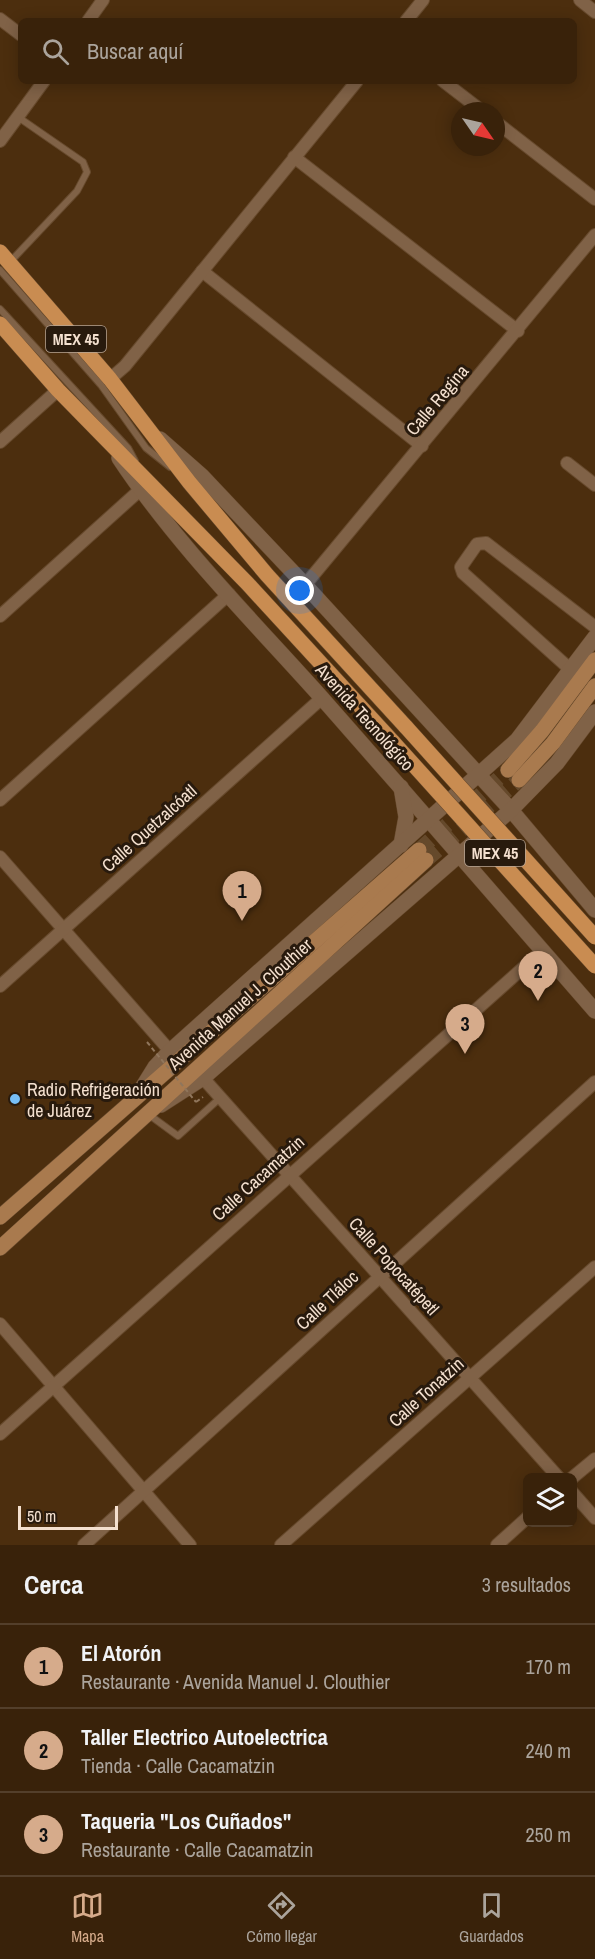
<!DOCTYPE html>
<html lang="es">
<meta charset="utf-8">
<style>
body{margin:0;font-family:"Archivo Narrow",sans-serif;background:#402a13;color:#f1f3f6}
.controls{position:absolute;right:18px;bottom:18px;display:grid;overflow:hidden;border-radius:9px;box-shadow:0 3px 15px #0003}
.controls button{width:54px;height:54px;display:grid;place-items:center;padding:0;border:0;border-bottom:2px solid #533f2b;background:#39220a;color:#f1f3f6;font:30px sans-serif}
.compass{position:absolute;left:451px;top:102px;width:54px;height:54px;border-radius:50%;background:#39220a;box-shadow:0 3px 15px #0003;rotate:124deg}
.scale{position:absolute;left:18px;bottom:15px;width:100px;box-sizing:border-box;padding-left:6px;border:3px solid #f4e0cf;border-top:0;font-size:16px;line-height:21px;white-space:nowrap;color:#f4e0cf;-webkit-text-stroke:4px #281a0d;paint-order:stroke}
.you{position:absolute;left:300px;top:591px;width:21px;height:21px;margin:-15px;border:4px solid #fff;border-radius:50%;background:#1a73e8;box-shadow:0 0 0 9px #1a73e833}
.badge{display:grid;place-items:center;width:39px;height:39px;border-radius:50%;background:#d6ab8b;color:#111;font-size:20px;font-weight:700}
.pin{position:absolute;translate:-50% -50px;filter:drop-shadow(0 2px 3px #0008)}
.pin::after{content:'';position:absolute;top:32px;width:21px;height:18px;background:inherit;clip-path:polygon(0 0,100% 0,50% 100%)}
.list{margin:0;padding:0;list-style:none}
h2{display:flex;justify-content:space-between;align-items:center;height:78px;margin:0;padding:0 24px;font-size:26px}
h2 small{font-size:20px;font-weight:400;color:#aba49c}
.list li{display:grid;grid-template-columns:39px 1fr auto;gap:18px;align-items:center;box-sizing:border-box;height:84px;padding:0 24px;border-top:2px solid #533f2b}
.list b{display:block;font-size:22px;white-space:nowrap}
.list p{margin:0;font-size:20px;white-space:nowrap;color:#aba49c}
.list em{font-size:20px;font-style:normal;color:#aba49c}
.icon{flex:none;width:33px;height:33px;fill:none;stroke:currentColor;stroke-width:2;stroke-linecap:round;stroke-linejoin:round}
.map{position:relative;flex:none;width:595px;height:1545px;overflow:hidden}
.search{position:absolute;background:#39220a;box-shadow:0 3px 15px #0003;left:18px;right:18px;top:18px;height:66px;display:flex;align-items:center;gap:15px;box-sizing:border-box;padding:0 21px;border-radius:9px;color:#aba49c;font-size:22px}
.sheet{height:330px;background:#39220a}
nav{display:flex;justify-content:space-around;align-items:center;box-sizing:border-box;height:84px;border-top:2px solid #533f2b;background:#39220a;font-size:16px;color:#aba49c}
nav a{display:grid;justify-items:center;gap:3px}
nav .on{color:#d6ab8b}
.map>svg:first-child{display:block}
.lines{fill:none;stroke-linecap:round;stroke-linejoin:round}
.secondary-tunnel{stroke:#65492b;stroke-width:15;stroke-dasharray:15 8;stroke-linecap:butt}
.service-casing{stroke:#674a2d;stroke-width:8}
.minor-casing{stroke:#674a2d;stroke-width:14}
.tertiary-casing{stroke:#674a2d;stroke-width:16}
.secondary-casing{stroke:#674a2d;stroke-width:16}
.primary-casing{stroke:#674a2d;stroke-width:16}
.path{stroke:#90765c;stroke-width:2;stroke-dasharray:4.5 3;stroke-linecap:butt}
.service{stroke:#806247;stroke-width:6}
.minor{stroke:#806247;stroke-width:12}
.tertiary{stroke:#806247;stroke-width:15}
.secondary{stroke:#a97a4e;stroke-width:15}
.primary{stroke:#c98c51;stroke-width:15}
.primary-bridge-casing{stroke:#674a2d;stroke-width:16;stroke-linecap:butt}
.path-bridge{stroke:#90765c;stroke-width:2;stroke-dasharray:4.5 3;stroke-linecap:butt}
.primary-bridge{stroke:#c98c51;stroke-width:15}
.poi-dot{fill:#77bff7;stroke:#281a0d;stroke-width:2}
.labels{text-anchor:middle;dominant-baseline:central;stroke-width:6;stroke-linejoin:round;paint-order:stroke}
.shield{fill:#281a0d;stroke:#b7a595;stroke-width:1.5}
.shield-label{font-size:16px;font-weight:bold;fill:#f4e0cf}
.street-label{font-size:18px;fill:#f4e0cf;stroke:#281a0d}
.poi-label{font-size:18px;fill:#f4e0cf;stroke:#281a0d;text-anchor:start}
</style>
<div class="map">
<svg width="595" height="1545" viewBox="0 0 595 1545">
<rect width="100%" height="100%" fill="#4c2e0e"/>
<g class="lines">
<g class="secondary-tunnel">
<path d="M419,850l89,-80"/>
<path d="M426,860l93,-80"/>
</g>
<g class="service-casing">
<g id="service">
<path d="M10,262l67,-71 10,-19 -4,-10 -65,-45"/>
<path d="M0,270l101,115 45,63 24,19"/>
<path d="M0,309l128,139 7,13"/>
<path d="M148,1114l30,22 42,-38"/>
</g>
</g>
<g class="minor-casing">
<g id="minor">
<path d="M580,0l15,12"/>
<path d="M0,19l21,16"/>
<path d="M88,21l15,-21"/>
<path d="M406,21l17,-21"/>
<path d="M443,81l39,30"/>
<path d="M496,122l99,77"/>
<path d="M0,141l44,-60"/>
<path d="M294,157l224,174"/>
<path d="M202,271l220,175"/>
<path d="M110,379l15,-13 232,-285"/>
<path d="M0,442l58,-52"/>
<path d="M567,463l28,22"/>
<path d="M305,585l290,-350"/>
<path d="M0,616l140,-126"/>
<path d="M571,670l-108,-97 -2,-6 16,-23 9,-1 109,84"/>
<path d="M0,800l229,-206"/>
<path d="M0,857l170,194"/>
<path d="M0,986l322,-288"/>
<path d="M203,1078l356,400"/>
<path d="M0,1324l190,221"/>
<path d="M0,1434l542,-483"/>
<path d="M572,1478l23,-19"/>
<path d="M572,1492l23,26"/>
<path d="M84,1545l511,-463"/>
<path d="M281,1545l314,-278"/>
<path d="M497,1545l31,-28"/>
</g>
</g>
<g class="tertiary-casing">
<g id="tertiary">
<path d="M160,439l42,37 103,109 206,225 84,100"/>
<path d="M119,458c57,86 133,162 202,239 92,104 182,209 274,314"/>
<path d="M401,787l5,30 -5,28"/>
<path d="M137,1096l18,-29 15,-16 347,-311 78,-103"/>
<path d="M161,1105l42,-27 308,-268 46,-47 38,-51"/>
</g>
</g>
<g class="secondary-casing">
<g id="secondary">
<path d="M508,770l34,-39 53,-71"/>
<path d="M519,780l34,-37 42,-57"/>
<path d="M0,1217l419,-367"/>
<path d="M0,1248l426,-388"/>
</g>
</g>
<g class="primary-casing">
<g id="primary">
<path d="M0,252l110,127 79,103 78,93 139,152"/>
<path d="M0,324l58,66 189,193 146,159"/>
</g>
</g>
<path class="path" d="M196,1102l7,-5"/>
<use href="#service" class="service"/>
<use href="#minor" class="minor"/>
<use href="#tertiary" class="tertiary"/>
<use href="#secondary" class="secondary"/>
<use href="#primary" class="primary"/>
<g class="primary-bridge-casing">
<g id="primary-bridge">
<path d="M406,727l189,210"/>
<path d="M393,742l202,224"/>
</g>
</g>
<path class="path-bridge" d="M147,1042l49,60"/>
<use href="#primary-bridge" class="primary-bridge"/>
</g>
<circle class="poi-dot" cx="15" cy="1099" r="6"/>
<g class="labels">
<g class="shield">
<rect x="46" y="326" width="60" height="26" rx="4.5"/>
<rect x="465" y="840" width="60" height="26" rx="4.5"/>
</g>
<g class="shield-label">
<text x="76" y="339">MEX 45</text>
<text x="495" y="853">MEX 45</text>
</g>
<g class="street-label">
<text transform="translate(437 400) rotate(-50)">Calle Regina</text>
<text transform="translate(365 717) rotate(48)">Avenida Tecnológico</text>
<text transform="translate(149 828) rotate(-42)">Calle Quetzalcóatl</text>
<text transform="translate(240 1004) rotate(-42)">Avenida Manuel J. Clouthier</text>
<text transform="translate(258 1178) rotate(-42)">Calle Cacamatzin</text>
<text transform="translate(394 1266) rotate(48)">Calle Popocatépetl</text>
<text transform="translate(327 1300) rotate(-43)">Calle Tláloc</text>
<text transform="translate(426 1392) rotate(-42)">Calle Tonatzin</text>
</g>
<g class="poi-label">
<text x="27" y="1089">Radio Refrigeración<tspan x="27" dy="21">de Juárez</tspan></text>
</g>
</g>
</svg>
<div class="controls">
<button><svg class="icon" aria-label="layers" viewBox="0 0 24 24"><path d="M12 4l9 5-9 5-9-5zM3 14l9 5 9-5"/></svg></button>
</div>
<svg class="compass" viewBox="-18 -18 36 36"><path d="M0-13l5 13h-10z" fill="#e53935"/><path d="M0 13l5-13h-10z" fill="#aba49c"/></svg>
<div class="scale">50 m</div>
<div class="you"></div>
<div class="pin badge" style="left:242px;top:921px">1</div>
<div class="pin badge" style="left:538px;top:1001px">2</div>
<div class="pin badge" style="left:465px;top:1054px">3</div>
<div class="search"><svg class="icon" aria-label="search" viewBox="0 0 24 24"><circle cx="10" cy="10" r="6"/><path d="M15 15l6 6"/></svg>Buscar aquí</div>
</div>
<section class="sheet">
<h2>Cerca<small>3 resultados</small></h2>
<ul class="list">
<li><span class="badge">1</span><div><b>El Atorón</b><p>Restaurante · Avenida Manuel J. Clouthier</p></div><em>170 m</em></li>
<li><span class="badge">2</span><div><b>Taller Electrico Autoelectrica</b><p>Tienda · Calle Cacamatzin</p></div><em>240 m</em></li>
<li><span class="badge">3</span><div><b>Taqueria &quot;Los Cuñados&quot;</b><p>Restaurante · Calle Cacamatzin</p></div><em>250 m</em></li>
</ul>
</section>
<nav>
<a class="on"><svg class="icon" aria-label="map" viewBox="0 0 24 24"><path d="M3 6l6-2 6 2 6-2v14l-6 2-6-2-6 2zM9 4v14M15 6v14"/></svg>Mapa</a>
<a><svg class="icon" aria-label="directions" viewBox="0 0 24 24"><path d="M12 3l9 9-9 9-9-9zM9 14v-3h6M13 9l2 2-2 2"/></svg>Cómo llegar</a>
<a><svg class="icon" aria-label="saved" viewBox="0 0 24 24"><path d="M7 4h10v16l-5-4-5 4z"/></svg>Guardados</a>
</nav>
